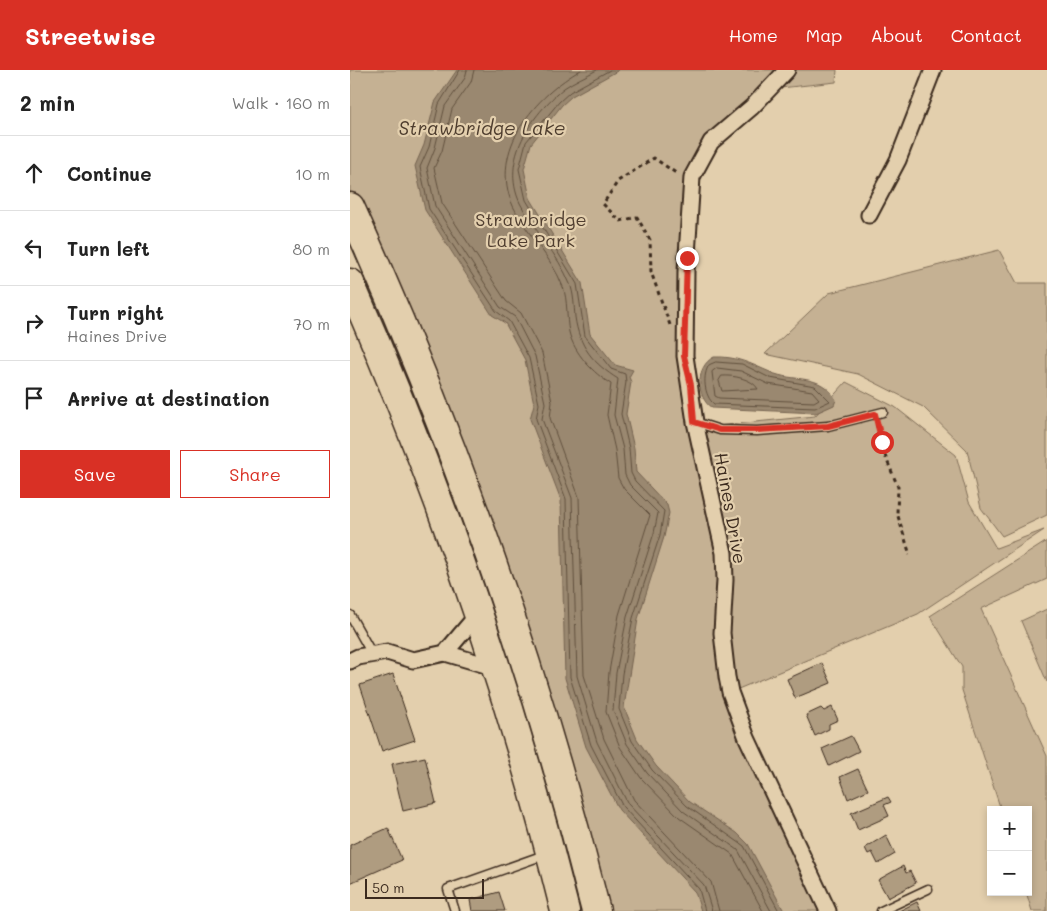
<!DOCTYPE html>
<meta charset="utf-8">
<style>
body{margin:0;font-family:Mali,sans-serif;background:#f6f6f6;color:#222}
.controls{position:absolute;right:15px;bottom:15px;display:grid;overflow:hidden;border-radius:0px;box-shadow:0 2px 8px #0003}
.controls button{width:45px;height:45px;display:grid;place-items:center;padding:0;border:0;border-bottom:1px solid #e0e0e0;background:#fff;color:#222;font:25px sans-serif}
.scale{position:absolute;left:15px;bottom:12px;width:119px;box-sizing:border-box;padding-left:5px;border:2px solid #3b2a1e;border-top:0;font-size:14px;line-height:18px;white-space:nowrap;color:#3b2a1e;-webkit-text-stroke:4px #e3cfad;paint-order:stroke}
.stop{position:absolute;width:15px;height:15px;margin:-11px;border:4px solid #d93025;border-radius:50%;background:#fff}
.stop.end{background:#d93025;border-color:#fff;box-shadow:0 1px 5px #0008}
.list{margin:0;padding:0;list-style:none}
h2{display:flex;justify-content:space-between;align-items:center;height:65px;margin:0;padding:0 20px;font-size:21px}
h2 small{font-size:16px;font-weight:400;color:#767676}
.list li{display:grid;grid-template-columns:32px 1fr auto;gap:15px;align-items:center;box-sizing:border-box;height:75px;padding:0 20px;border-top:1px solid #e0e0e0}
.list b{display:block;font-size:19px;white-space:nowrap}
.list p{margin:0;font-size:16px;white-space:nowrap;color:#767676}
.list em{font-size:16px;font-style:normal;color:#767676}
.actions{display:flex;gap:10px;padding:15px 20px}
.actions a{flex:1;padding:11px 0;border:1px solid #d93025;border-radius:0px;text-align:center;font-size:18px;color:#d93025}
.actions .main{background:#d93025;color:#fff}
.icon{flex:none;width:28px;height:28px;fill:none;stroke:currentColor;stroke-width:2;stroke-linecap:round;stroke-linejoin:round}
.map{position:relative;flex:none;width:697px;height:841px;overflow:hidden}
header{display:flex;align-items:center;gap:30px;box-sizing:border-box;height:70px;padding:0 25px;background:#d93025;color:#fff}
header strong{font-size:24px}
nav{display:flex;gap:28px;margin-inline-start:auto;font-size:18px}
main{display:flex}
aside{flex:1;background:#fff}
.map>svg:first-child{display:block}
.green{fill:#c5b193;stroke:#806e58}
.water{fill:#9a886f;stroke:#74624f}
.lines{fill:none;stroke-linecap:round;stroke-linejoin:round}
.shore{stroke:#61503e;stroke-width:1}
.building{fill:#af9c80;stroke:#3b2a1e}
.lane-casing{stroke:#3b2a1e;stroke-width:11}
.street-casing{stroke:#3b2a1e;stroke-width:19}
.highway-casing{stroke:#3b2a1e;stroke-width:31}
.path{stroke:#3b2a1e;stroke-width:3;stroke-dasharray:4 4;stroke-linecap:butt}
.lane{stroke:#e3cfad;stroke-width:8}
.street{stroke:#e3cfad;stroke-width:15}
.highway{stroke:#e3cfad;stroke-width:28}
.route{stroke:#d93025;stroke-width:6}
.labels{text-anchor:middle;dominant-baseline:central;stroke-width:4.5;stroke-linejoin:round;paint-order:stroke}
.park-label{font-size:18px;fill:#503e30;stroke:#e3cfad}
.street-label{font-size:18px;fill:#3b2a1e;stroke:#e3cfad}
.water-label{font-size:19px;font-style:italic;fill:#4e3d2e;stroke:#e3cfad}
</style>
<header>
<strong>Streetwise</strong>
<nav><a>Home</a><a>Map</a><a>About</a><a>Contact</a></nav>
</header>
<main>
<aside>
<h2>2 min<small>Walk · 160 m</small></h2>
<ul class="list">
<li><svg class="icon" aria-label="ahead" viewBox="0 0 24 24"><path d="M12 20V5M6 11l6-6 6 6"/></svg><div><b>Continue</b></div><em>10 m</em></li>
<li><svg class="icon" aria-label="left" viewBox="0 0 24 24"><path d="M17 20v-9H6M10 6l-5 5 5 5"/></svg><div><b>Turn left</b></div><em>80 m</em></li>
<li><svg class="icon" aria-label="right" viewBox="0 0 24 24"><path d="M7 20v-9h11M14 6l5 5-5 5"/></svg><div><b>Turn right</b><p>Haines Drive</p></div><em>70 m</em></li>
<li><svg class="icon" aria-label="arrive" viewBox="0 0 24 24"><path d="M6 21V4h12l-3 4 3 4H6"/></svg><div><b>Arrive at destination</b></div></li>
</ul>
<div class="actions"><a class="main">Save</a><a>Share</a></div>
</aside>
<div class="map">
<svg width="697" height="841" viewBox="0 0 697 841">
<rect width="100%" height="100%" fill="#e3cfad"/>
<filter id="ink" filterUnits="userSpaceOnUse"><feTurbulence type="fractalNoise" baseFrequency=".02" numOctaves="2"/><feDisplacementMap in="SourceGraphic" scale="10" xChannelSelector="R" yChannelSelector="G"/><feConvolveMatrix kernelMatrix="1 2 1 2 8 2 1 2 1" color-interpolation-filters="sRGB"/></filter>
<g filter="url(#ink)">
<g class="green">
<path d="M0,0h487l-1,12 -65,7 -60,53 -18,35 -8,179 11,72 119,-12 31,-34 49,25 61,48 13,47 27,46 48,-18 -126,84 -187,78 96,219h-231l-55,-201 -191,-503z"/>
<path d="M649,180l18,33h30v232l-45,21 -21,-28 -14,-58 -44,-43 -65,-33 -93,-20 64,-61z"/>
<path d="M697,471v38l-66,30 66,147v155h-15l-6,-19h2v-82h-27l-39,-120v-23l-32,-51z"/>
<path d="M697,539v73l-26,-61z"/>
</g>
<g class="water">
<path d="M107,0h162l-47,26 -10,9 -31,39 -7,25 6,29 52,85 8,51 25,31 18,5 -4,7 2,5 -5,32 8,34 2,24 31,33 2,8 -5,24 -26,82 -14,88 13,32 19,27 34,36 47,31 11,11 36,67h-83l-6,-19 -76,-82 -33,-63 -21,-69 -4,-178 -31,-81 4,-15 -9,-44 -20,-37 -13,-8 -67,-105 -10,-44 9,-21 11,-43z"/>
<path d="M364,287c23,-1 37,7 56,15 24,11 51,0 66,28l-2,5 -18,8 -104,-5c-16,-10 -17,-42 2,-51z"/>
</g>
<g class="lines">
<g class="shore">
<path d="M110,0l-21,34 -10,43 -9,20 9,42 67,102 13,10 20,37 10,46 -3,15 30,80 4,178 21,68 32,62 76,82 6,22"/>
<path d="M117,0l-2,8 -20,28 -10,42 -8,20 8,38 65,101 15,10 20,39 10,47 -3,16 30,79 5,178 20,66 31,62 76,81 8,26"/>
<path d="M124,0l-3,12 -19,27 -10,42 -8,17 8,35 64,98 15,12 21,40 10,49 -2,16 29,79 5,178 20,64 30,61 77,82 8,29"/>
<path d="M231,0c-45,25 -93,80 -68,136 13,28 39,51 50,81 5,14 3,30 6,45 5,21 24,41 42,52l-4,31 8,35 3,28 6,11 26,26 -31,100 -10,57 -3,40 14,35 21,31 38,39 53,37 31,57"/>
<path d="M247,0c-11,6 -23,11 -33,18 -33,27 -64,72 -44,115 14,28 38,51 50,81 4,10 4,22 5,33 4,30 19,47 43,62l-4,36 9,34 2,26 5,10 28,28 -4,20 -27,84 -11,56 -3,37 14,34 20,29 36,38 55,39 33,61"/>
<path d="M260,0l-40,22 -11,10 -33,40 -7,27 7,31 51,84 8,52 26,33 14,5 1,8 -5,32 8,34 2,25 4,8 29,30 -4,24 -27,83 -11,56 -3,35 13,32 20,29 35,36 57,40 35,65"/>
<path d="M366,292l26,2 28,14 45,8 15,15 -15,7 -101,-4c-10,-8 -12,-29 -5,-39z"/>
<path d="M367,298l24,3 27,13 44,7 7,8 -5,3 -95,-4 -4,-2 -3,-24z"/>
<path d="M372,306c11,-1 31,3 36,13l-36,2 -3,-10z"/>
</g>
</g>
<g class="building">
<path d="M472,593l9,20 -36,15 -8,-19z"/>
<path d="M43,604l22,66 -33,11 -22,-66z"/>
<path d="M482,637l6,13 -9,4v5l-14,7 -9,-21 15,-7 3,3z"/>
<path d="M501,666l8,15 -30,15 -7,-17z"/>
<path d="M75,687l11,46 -33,8 -11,-47z"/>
<path d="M508,699l10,21 -20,9 -8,-22z"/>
<path d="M538,727l3,5 -7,3 5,11 -31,14 -7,-17z"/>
<path d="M38,758l14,32 -52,23v-38z"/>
<path d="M536,765l9,19 -17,10 -6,-12 -4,2 -3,-6z"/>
<path d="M553,796l3,7 4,-2 6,12 -28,15 -10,-18z"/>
<path d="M149,822l6,19h-33l-2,-11z"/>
<path d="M567,832l4,9h-22z"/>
</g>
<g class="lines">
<g class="lane-casing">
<g id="lane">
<path d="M345,352l25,8 37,1 71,-5 55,-14"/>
<path d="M0,545l22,39"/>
<path d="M105,841l-7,-22 99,-35"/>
<path d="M531,841l47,-22"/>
</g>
</g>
<g class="street-casing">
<g id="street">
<path d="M437,0l-35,37 -41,35 -19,35 -6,94 -1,85 10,66 29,131 1,27 -3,53 5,44 3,15 17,46 81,173"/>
<path d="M519,145l29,-55 35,-90"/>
<path d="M128,544l-33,39 51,15"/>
<path d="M0,591l8,-4 29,-5 26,8 32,-7"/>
</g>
</g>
<g class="highway-casing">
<g id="highway">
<path d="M0,137c103,227 186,463 246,704"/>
<path d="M0,213c89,203 162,413 215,628"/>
</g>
</g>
<g class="path">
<path d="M320,255l-19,-53 -1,-32 -13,-23 -17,4 -17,-17 15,-23 36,-23 22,15v3"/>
<path d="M527,354l9,34 12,29 -1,26 13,42"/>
</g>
<use href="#lane" class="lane"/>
<use href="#street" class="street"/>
<use href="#highway" class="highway"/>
</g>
</g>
<g class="lines" filter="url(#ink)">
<path class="route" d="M337,188l-3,98 7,29 3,37 26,8h37l71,-4 47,-12 7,28"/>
</g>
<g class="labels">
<g class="park-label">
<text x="181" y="149">Strawbridge<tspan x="181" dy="21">Lake Park</tspan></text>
</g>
<g class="street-label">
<text transform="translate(381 438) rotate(80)">Haines Drive</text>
</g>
<g class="water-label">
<text x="132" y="57">Strawbridge Lake</text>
</g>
</g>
</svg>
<div class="controls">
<button>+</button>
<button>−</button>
</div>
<div class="scale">50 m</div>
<div class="stop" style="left:532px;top:372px"></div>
<div class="stop end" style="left:337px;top:188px"></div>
</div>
</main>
